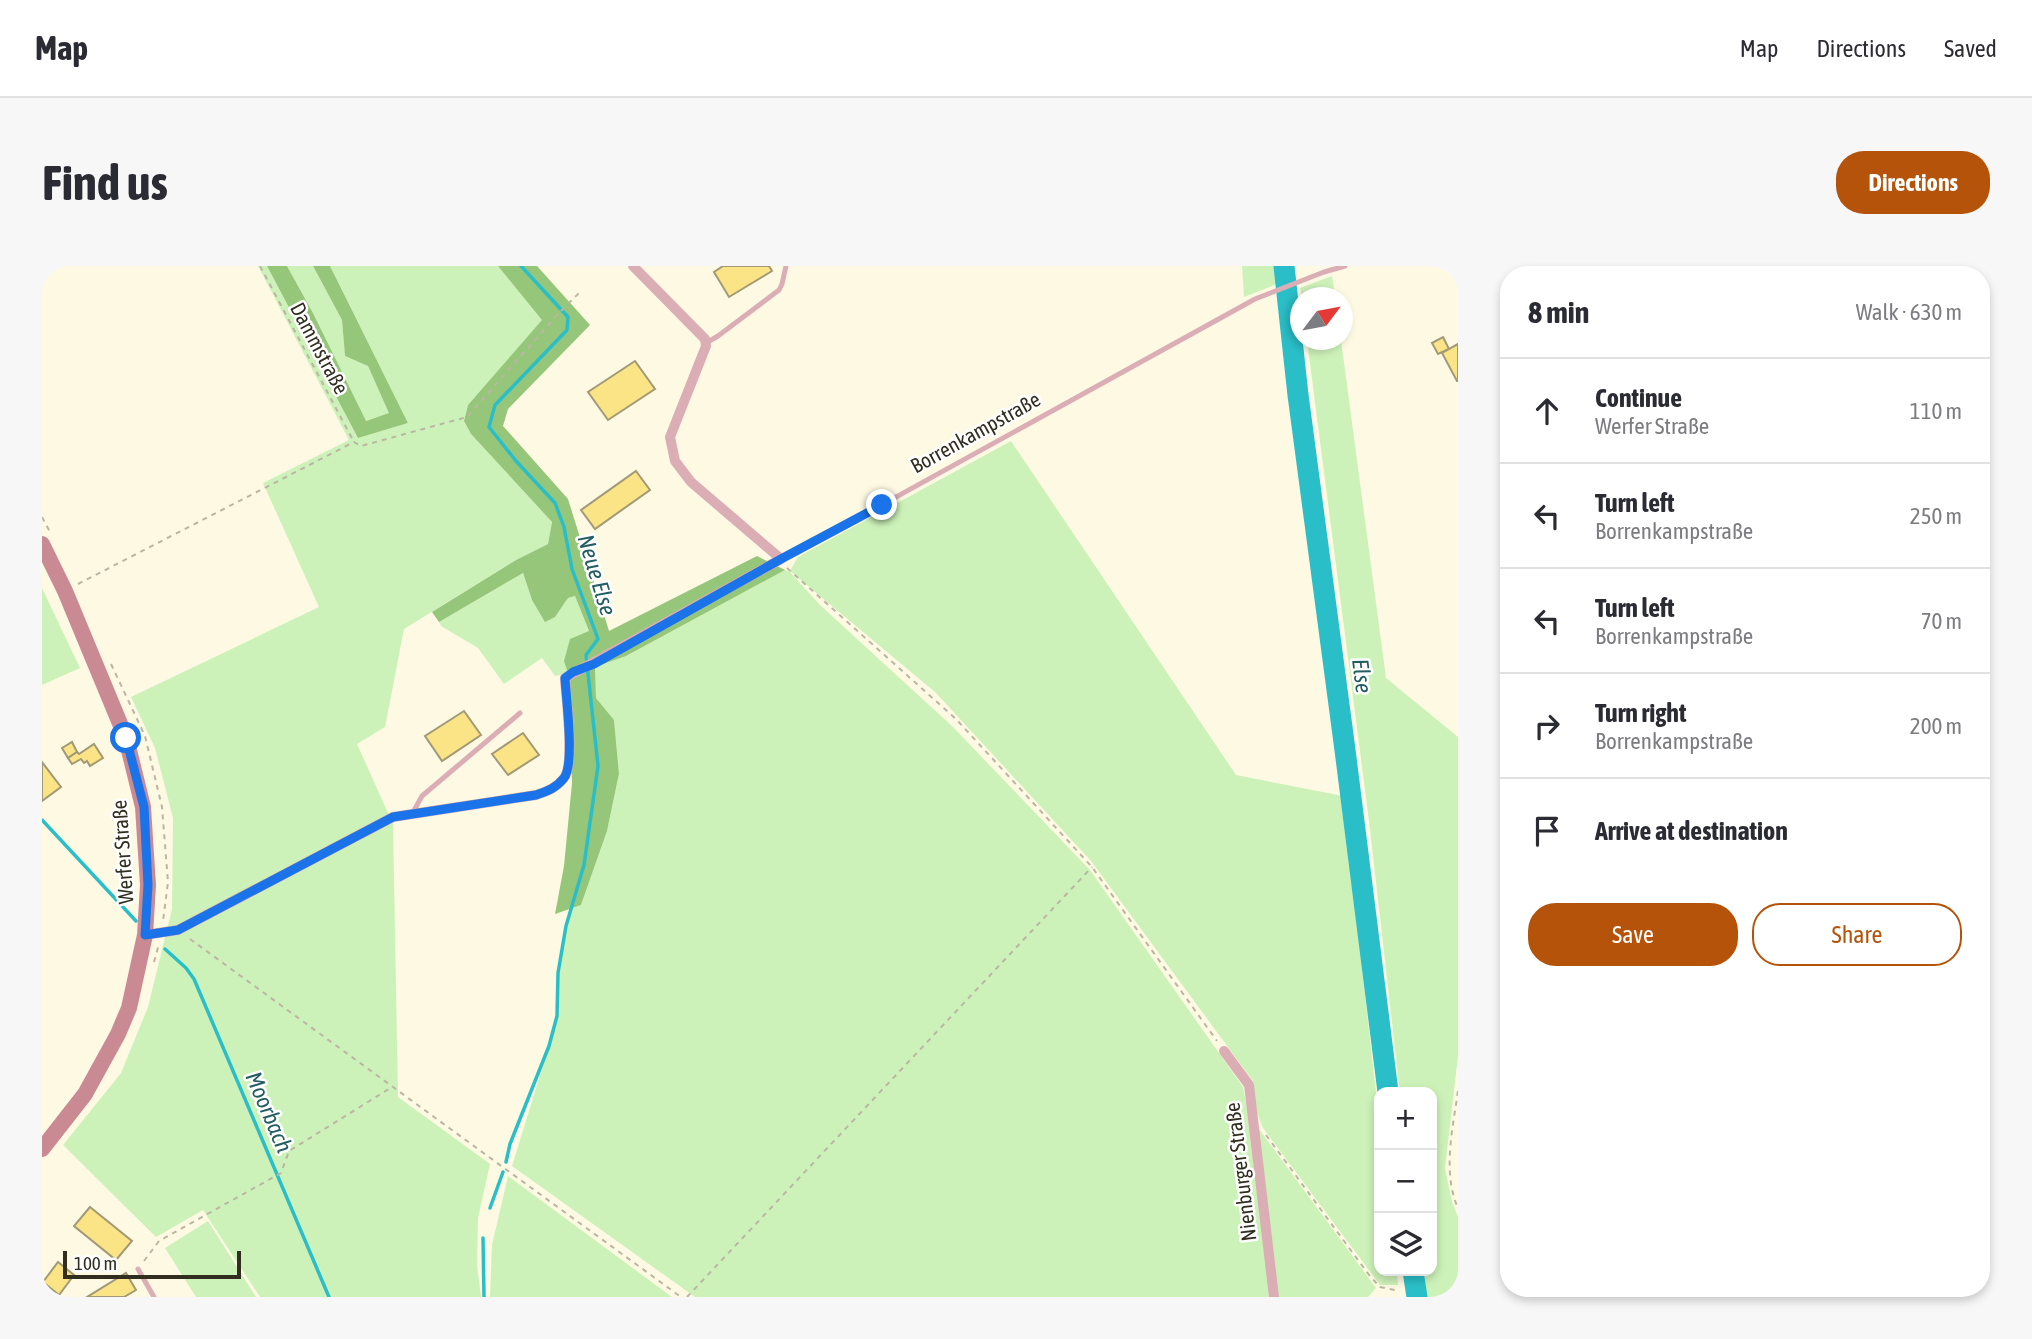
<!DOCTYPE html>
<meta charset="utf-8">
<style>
body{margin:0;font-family:"Asap Condensed",sans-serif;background:#f7f7f7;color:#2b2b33}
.controls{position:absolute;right:21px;bottom:21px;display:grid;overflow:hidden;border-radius:14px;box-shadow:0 4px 10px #0003}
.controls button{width:63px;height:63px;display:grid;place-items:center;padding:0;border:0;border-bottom:2px solid #e1e1e2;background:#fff;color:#2b2b33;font:35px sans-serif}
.compass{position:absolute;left:1248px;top:21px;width:63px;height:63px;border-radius:50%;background:#fff;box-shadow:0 4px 10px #0003;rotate:58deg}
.scale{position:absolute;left:21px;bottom:18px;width:178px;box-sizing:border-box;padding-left:7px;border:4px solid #312e1f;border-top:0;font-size:19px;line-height:24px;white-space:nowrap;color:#312e1f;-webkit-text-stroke:5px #fff;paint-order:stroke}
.stop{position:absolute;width:21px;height:21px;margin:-16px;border:5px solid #1a73e8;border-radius:50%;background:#fff}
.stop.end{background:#1a73e8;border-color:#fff;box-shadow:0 2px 7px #0008}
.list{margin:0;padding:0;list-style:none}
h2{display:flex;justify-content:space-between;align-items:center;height:91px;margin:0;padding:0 28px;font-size:30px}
h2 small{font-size:23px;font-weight:400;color:#7c7c81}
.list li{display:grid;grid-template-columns:46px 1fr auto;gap:21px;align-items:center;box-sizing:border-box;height:105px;padding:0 28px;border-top:2px solid #e1e1e2}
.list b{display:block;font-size:26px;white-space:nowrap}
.list p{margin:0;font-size:23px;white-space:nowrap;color:#7c7c81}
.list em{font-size:23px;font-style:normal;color:#7c7c81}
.actions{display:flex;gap:14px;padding:21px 28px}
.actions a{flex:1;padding:16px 0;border:2px solid #b45309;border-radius:28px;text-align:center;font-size:24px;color:#b45309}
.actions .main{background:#b45309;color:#fff}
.icon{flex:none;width:38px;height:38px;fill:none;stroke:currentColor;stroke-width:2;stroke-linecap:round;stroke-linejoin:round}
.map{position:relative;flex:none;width:1416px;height:1031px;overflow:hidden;border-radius:28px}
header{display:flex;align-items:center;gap:42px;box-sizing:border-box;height:98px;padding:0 35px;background:#fff;border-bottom:2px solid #e1e1e2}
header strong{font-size:33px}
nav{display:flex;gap:38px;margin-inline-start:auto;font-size:24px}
.intro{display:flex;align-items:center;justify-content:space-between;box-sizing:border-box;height:168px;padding:0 42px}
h1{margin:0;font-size:49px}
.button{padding:18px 32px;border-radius:28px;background:#b45309;color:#fff;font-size:24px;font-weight:700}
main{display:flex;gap:42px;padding:0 42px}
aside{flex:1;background:#fff;border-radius:28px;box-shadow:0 4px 10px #0003}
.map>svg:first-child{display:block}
.green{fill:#cdf2b9}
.forest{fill:#95c679}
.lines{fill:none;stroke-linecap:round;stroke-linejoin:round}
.stream{stroke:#2abfc8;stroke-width:3.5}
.river{stroke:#2abfc8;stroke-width:21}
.building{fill:#fbe486;stroke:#a29977;stroke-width:2}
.path{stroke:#bbb6a3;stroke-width:2;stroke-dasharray:5 5;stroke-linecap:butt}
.lane{stroke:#dbaeb5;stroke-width:5}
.street{stroke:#dbaeb5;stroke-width:10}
.secondary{stroke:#ca8a94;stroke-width:16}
.route{stroke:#1a73e8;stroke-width:9}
.labels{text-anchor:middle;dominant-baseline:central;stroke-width:5;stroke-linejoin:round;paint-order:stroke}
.street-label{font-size:21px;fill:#312e1f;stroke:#fff}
.water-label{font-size:23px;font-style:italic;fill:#245d61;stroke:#fff}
</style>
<header>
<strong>Map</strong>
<nav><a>Map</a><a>Directions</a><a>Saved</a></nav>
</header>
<div class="intro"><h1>Find us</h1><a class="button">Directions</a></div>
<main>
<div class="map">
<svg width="1416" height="1031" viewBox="0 0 1416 1031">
<rect width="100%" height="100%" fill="#fef9e3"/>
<g class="green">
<path d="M216,0h9l91,172 50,-15 -78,-157h168l45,54 -75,85 -4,16 7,13 81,88 -4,22 -32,16 -112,69 -19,98 -28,17 36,80 5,273 92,67 -12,54 -1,47 4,32h-221l-57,-87 -47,27 -93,-92 58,-72 27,-66 24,-98 1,-91 -18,-70 -24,-51 188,-90 -56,-124 86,-43z"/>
<path d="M245,0h26l29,54 3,36 23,10 22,47 -25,8 -52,-108z"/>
<path d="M1200,0h38l2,16 -38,15z"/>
<path d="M1290,10l3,21h-33l-2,-9z"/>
<path d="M1265,74h34l45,338 72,59v319l-13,112 7,34 6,15v80h-31l-3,-26h8v-179h-32l-31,-271z"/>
<path d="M969,175l225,334 107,21 36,324v151h18l1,14h-18l-117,-157 -7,-18 -3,-29 -162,-220 -156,-169 -145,-121 8,-14z"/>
<path d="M743,304l5,2 30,33 132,121 138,144 153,217 5,27 128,174 -8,9h-673l-183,-131 46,-149v-43l12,-65 11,-4 26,-74 12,-56 -5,-55 -18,-22 -1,-31 31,-11z"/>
<path d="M481,307l9,27 23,17 13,-19 7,-2 14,35 -21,42 -13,3 -13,-18 -38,26 -26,-36 -37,-22 -2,-4z"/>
<path d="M0,322l38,80 -38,17z"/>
<path d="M466,910l164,121h-182l2,-52z"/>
<path d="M166,955l48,76h-60l-31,-49z"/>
</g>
<g class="forest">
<path d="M225,0h20l26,47 53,108 23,-8 -21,-47 -23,-10 -3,-36 -29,-54h17l78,157 -50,15z"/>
<path d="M456,0h39l53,59 -82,84 -5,17 65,73 41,132 148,-75 28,14 -159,86 -31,11 1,31 18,22 5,54 -12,57 -26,74 -26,9 9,-48 8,-83 -4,-110 -4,-12 6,-22 19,-8 -14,-35 -7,2 -13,19 -10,5 -13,-22 -9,-27 -84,49 -7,-10 84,-52 32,-16 4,-22 -81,-88 -7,-13 4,-16 74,-85z"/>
</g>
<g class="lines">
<g class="stream">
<path d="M0,554l94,101"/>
<path d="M123,683l21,19 8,11 135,318"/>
<path d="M464,896l4,-18 39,-98 8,-30 1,-43 8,-47 18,-61 14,-99 -12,-111 12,-16 -26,-70 -8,-42 -9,-24 -39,-42 -27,-34 6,-22 72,-75 1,-13 -47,-51"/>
<path d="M448,942l13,-36"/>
<path d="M441,972l1,59"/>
</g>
<g class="river">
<path d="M1242,0l14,129 47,355 43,342"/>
<path d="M1371,1005l4,26"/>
</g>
</g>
<g class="building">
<path d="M681,0h46l3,5 -43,26 -15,-25z"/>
<path d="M1401,71l6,12 -11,5 -6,-11z"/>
<path d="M1416,78v37h-1l-15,-28z"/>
<path d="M593,95l20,28 -47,31 -20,-28z"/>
<path d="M594,205l14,19 -55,39 -14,-19z"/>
<path d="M422,445l17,24 -39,26 -17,-25z"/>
<path d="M481,467l16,22 -31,20 -16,-21z"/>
<path d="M30,476l5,10 -9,6 -6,-10z"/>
<path d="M52,478l9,14 -13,8 -3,-5 -3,2 -3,-4 -9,5 -4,-6 9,-6 2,2z"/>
<path d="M0,496l19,25 -19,14z"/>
<path d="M48,941l42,34 -16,19 -42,-34z"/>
<path d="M16,996l16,13 -15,20 -16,-13z"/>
<path d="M84,1007l10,17 -12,7h-37z"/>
</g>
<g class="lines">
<g class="path">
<path d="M218,0l94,176"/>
<path d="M0,251l8,15"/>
<path d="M745,302l169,151 136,148 125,174"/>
<path d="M36,318l276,-142 7,4 106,-29 90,-102 23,-23"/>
<path d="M69,398l34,72 17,71 6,75 -5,39"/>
<path d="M148,673l491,358"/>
<path d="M112,696l5,-18"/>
<path d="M1416,825c-5,36 -16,82 0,117"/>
<path d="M1224,869l103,140 11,12 15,3"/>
<path d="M102,995l15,-20 122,-68 8,-22 103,-64"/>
<path d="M645,1031l405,-430"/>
</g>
<g class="lane">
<path d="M664,77l12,-7 61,-46 3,-6 4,-18"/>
<path d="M739,293l48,-25 426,-235 69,-27 21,-6"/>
<path d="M370,548l10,-18 98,-83"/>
<path d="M96,1003l16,28"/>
</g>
<g class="street">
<path d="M103,669l33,-5 215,-113 143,-22c12,-4 20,-7 28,-17 11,-14 2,-80 1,-100l216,-119 -90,-77 -16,-21 -5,-24 36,-91 -1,-7 -72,-73"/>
<path d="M1182,785l25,34 25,212"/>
</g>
<path class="secondary" d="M0,278l23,47 61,147 17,69 5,78 -3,50 -16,73 -11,26 -33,60 -43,55"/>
</g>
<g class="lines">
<path class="route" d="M84,472l18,69 4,78 -3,50 33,-5 215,-113 143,-22c12,-4 20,-7 28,-17 11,-14 2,-80 1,-100l8,-6 21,-8 187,-105 101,-54"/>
</g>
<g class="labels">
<g class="street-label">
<text transform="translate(278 82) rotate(62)">Dammstraße</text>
<text transform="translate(933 166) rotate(-29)">Borrenkampstraße</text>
<text transform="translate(80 586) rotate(-94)">Werfer Straße</text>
<text transform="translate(1198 906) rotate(-97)">Nienburger Straße</text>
</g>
<g class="water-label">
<text transform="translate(555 309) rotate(73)">Neue Else</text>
<text transform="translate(1320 410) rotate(83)">Else</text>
<text transform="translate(227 846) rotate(67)">Moorbach</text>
</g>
</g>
</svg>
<div class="controls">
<button>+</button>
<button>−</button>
<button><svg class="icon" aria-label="layers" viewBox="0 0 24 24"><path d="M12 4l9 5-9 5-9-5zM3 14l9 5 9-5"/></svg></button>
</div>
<svg class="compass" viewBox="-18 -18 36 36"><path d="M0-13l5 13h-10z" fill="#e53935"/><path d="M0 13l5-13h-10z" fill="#7c7c81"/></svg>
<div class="scale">100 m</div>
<div class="stop" style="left:84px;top:472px"></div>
<div class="stop end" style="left:840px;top:239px"></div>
</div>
<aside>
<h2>8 min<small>Walk · 630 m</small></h2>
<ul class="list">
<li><svg class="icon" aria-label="ahead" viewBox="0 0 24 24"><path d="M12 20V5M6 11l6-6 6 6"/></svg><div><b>Continue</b><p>Werfer Straße</p></div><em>110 m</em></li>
<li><svg class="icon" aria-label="left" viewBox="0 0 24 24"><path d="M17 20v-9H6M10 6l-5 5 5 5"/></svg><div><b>Turn left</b><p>Borrenkampstraße</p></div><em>250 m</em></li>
<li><svg class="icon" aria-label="left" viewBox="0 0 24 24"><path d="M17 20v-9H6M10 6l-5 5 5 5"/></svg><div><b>Turn left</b><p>Borrenkampstraße</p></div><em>70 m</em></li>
<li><svg class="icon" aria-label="right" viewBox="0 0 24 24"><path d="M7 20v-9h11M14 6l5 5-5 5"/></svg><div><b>Turn right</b><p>Borrenkampstraße</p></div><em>200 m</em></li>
<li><svg class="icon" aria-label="arrive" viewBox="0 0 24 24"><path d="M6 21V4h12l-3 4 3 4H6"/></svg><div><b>Arrive at destination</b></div></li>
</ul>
<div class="actions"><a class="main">Save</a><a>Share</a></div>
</aside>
</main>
